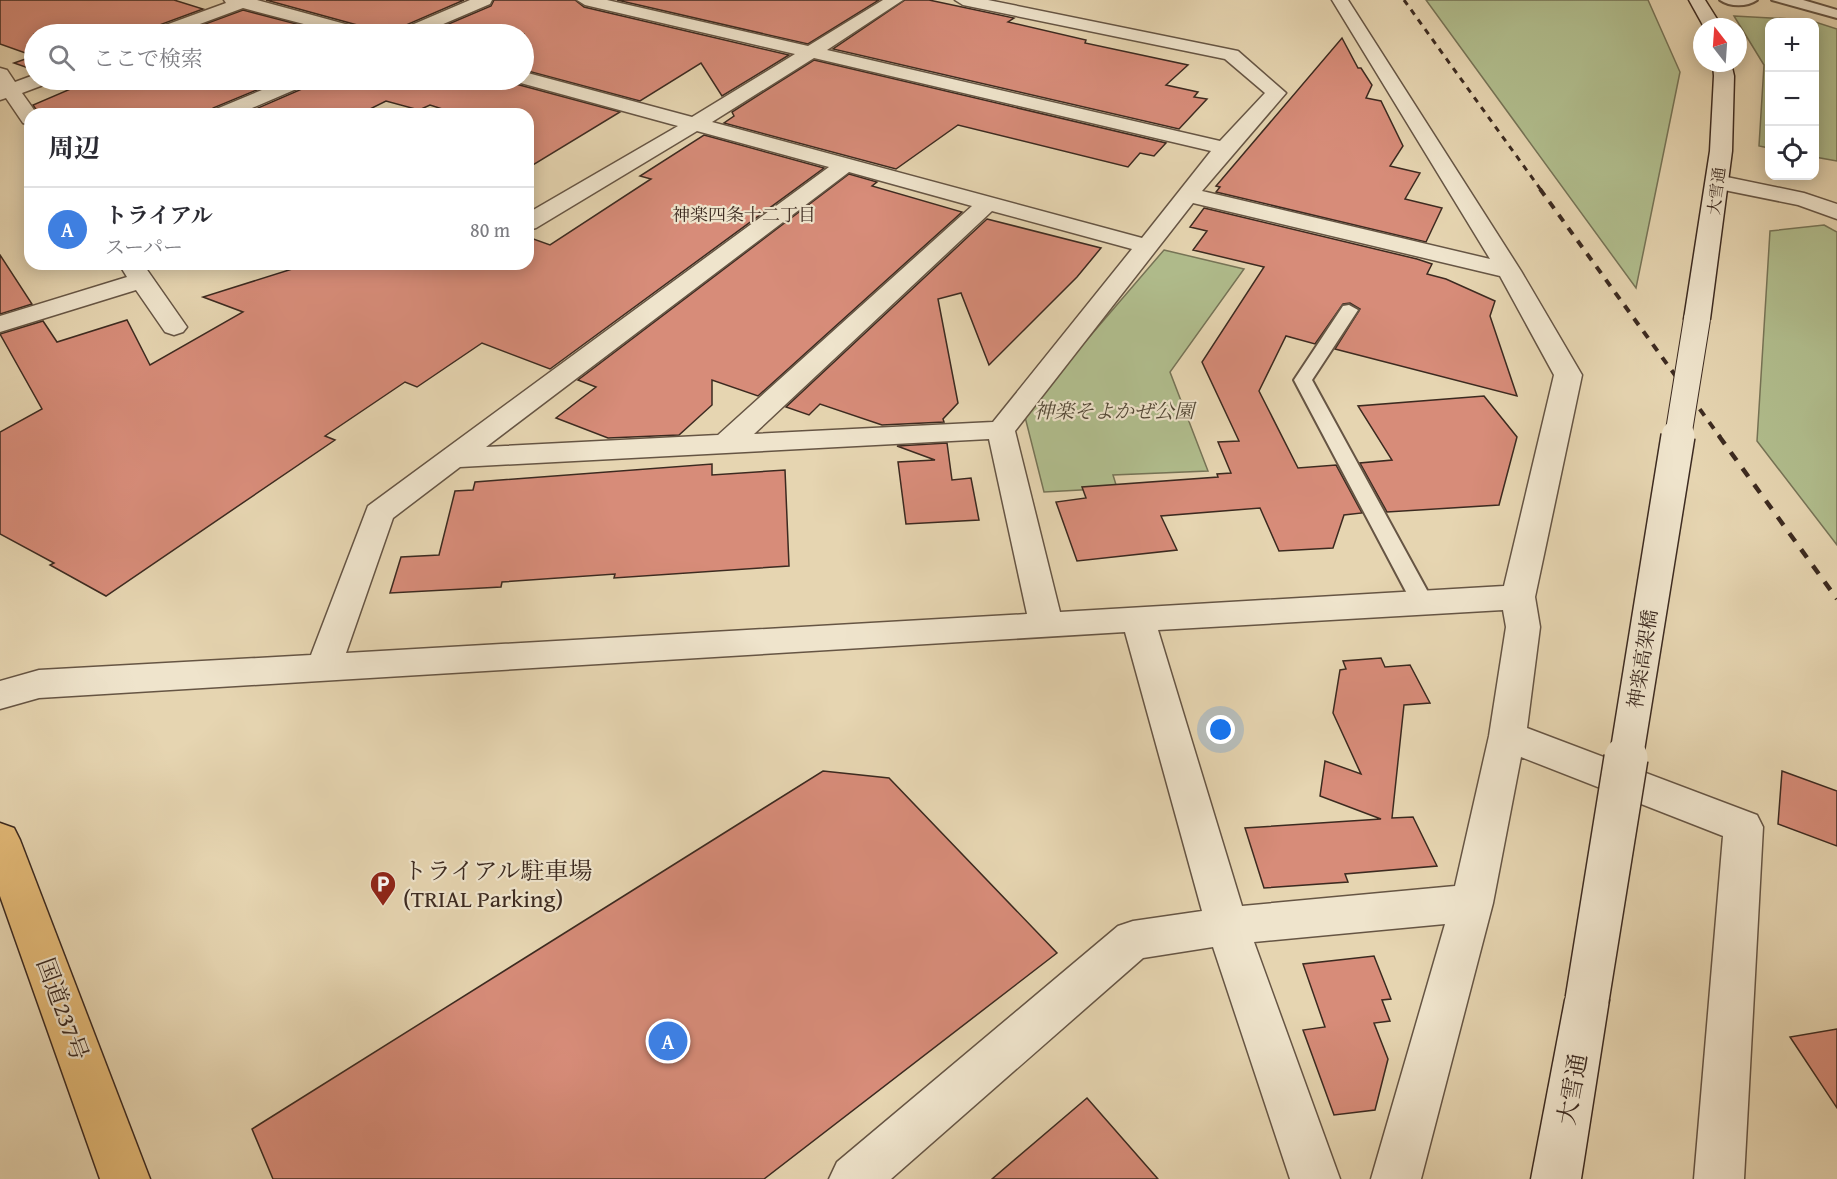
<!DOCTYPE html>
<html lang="ja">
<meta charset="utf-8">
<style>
body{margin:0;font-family:"Gentium Book Plus","Noto Serif JP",serif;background:#f2f2f3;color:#2b2b33}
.controls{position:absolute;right:18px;top:18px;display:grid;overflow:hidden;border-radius:12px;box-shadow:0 3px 15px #0003}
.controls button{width:54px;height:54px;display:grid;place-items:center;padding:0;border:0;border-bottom:2px solid #e1e1e2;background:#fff;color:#2b2b33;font:30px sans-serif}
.compass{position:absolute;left:1693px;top:18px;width:54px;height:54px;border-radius:50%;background:#fff;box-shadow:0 3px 15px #0003;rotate:343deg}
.you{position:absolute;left:1221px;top:730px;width:21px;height:21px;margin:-15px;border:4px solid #fff;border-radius:50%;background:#1a73e8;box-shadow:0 0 0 9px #1a73e833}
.badge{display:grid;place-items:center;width:39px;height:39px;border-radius:50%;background:#8f2418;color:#fff;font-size:20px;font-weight:700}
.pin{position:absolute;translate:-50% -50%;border:3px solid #fff;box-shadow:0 2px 6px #0006}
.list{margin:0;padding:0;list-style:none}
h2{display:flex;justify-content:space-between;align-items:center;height:78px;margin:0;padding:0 24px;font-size:26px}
h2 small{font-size:20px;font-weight:400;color:#7c7c81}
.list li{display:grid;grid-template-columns:39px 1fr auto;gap:18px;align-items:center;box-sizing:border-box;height:84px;padding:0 24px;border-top:2px solid #e1e1e2}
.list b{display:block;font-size:22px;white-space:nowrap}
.list p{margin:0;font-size:20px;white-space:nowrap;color:#7c7c81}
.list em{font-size:20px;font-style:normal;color:#7c7c81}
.icon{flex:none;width:33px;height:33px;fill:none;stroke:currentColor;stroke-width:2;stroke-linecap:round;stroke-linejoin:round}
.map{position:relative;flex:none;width:1837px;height:1179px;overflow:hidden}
.search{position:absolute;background:#fff;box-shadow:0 3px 15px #0003;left:24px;top:24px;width:510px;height:66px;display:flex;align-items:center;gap:15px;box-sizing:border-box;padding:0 21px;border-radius:33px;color:#7c7c81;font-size:22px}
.panel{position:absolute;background:#fff;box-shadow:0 3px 15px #0003;left:24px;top:108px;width:510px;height:162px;border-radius:18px}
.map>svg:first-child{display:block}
.green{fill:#b1be8e;stroke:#767457;stroke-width:1.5}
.building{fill:#d78c79;stroke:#3c2a20;stroke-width:1.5}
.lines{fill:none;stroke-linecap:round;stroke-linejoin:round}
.service-casing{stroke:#654;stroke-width:4}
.minor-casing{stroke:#654;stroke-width:3}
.tertiary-casing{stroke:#654;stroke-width:3}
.secondary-casing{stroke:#3c2a20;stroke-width:3}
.trunk-casing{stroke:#3c2a20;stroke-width:3}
.service{fill:#efe4cc;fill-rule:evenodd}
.minor{fill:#efe4cc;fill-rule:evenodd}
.tertiary{fill:#efe4cc;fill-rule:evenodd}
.secondary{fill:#efe4cc;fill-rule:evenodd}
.trunk{fill:#e3ba78;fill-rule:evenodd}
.rail-far2{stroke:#3c2a20;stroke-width:3;stroke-dasharray:6 6;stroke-linecap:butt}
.rail-far1{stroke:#3c2a20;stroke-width:4;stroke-dasharray:8 8;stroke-linecap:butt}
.rail{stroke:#3c2a20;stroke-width:4.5;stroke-dasharray:10 10;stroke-linecap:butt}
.secondary-bridge-far2-casing{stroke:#3c2a20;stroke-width:28;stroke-linecap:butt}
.secondary-bridge-far1-casing{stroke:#3c2a20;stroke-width:36;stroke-linecap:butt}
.secondary-bridge-casing{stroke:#3c2a20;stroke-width:46;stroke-linecap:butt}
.secondary-bridge-far2{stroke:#efe4cc;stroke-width:26}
.secondary-bridge-far1{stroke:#efe4cc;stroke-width:33}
.secondary-bridge{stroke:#efe4cc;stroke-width:43}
.labels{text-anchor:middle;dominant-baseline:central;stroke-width:4.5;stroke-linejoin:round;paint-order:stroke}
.far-street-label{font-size:16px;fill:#3c2a20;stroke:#efe4cc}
.far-neighbourhood-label{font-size:18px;fill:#3c2a20;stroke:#efe4cc}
.park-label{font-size:20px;font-style:italic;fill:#534836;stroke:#efe4cc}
.street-label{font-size:20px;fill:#3c2a20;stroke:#efe4cc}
.near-poi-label{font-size:24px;fill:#3c2a20;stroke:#efe4cc;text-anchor:start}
.near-street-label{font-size:24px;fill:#3c2a20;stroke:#efe4cc}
</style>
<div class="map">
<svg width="1837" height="1179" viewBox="0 0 1837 1179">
<rect width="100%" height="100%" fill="#e6d5b1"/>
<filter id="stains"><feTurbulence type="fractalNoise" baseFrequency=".00333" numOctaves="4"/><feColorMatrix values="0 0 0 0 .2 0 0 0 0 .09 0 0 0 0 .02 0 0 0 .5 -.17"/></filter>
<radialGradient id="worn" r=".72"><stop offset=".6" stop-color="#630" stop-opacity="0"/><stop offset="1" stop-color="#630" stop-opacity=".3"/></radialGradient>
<g class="green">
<path d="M1426,0h222l32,72 -44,216z"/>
<path d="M1734,16l75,4 28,9v132l-22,-4 -1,-135h-44l-1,126 -10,-2 5,-81z"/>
<path d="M1824,225l13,7v313l-80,-104 13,-210z"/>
<path d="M1164,250l80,19 -74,103 38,99 -95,4 4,13 -73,4 -20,-79z"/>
</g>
<g class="building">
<path d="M0,0h174l29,9 -52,19 -4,6h-113v36l-20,-7 20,-7 -34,-12z"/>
<path d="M266,0h198l-65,28 -4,6h-23l-4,-6z"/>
<path d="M494,0h81l9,7 205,48 -67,41 -21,-33 -61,38 -116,-31v-36h-99l66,-28z"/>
<path d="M617,0h262l-71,44z"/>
<path d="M905,0h24l85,18 -6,4 78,18 -1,3 103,22 -22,20 32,7 -4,5 13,2 -28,30 -346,-80z"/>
<path d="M243,10l92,24h-157z"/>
<path d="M1342,38l16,30h3l11,17 -6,13 15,3 22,45 -13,20 30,7 -15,26 37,9 -16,34 -210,-50 4,-5 -4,-1z"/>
<path d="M814,60l352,83 -12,13 -14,-3 -12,14 -170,-42 -62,44 -172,-46 10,-7 -2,-4z"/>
<path d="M62,80h219l-68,28 -4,6h-170l-6,-9 47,-20z"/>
<path d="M313,80h200l3,4 104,28 -92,56v-54h-38l-21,-5 -11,5 -28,-9 -11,5 -33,-9 -26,13h-116l65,-28z"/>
<path d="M704,135l120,33 -274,201 -68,-26 -65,44 -12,-5 -80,54 10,4 -229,156 -56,-31 4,-2 -54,-29v-102l42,-23 -42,-75 43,-13 14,21 70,-22 23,45 93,-53 -40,-15 105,-33h220v-27l22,8 101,-66 -11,-3z"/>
<path d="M849,174l28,8 -5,4 90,26 -204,184 -46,-16v25l-33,30 -71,3 -52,-20 40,-31 -18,-7z"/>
<path d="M1204,208l213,51 15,5 -5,10 19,5 49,22 -5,15 27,80 -182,-47 25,-40 -10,-6 -7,1 -28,40 -29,-8 -27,55 39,77 38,-3 26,48 -18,2 -11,33 -54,3 -19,-43 -99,8 16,34 -100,11 -21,-59 30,-4 -4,-11 136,-10 -1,-3 14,-1 -13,-31 21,-1 -37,-79 62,-95 -71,-17 14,-19 -17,-4z"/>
<path d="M987,219l114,29 -24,29 -88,88 -28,-72 -23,6 20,104 -15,16 1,3 -62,3 -62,-21 -11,11 -23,-8z"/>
<path d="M0,255l32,49 -32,10z"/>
<path d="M1484,396l33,41 -18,68 -112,7 -27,-49 32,-3 -34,-54z"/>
<path d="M947,443l5,37 19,-2 8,42 -73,4 -8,-62 37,-2 -38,-14z"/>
<path d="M712,464v11l73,-5 4,96 -175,12 1,-4 -113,8 -1,5 -111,6 11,-36 38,-2 16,-64 18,-1 2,-8z"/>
<path d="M1381,658l4,9 25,-2 20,38 -26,2 -12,113 21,-1 24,49 -92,8 3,8 -84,6 -19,-60 136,-9 -61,-23 5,-35 36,13 -28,-61 7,-43 6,-1 -3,-8z"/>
<path d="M823,771l66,7 168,175 -293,226h-491l-21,-50z"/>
<path d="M1782,771l55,20v55l-59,-22z"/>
<path d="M1374,956l17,43 -9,1 8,21 -16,2 14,36 -13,51 -41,5 -31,-85 22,-3 -22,-63z"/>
<path d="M1837,1029v79l-47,-71z"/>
<path d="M1087,1098l71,81h-166z"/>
</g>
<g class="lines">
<g class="service-casing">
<g id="service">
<path d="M1720,0h37c-10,7 -27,7 -37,0z"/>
<path d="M1772,0h31l34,10v8z"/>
<path d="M1349,305l9,5 -46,70 122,223 -3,6 -8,2 -8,-2 -3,-6 -118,-223 49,-74z"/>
</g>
</g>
<g class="minor-casing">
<g id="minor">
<path d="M224,0h33l110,30 3,4h-28l-99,-26 -70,26h-24l3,-4 74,-27z"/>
<path d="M470,0h22l-2,4 -70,30h-23l3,-4z"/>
<path d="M577,0h30l201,46 75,-46h20l-76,50 393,91 45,-48 -40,-34 -262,-54 -8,-5h33l250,51 48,42 -84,98 288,68 -158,-259h16l173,271 61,104 -47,222 5,30 -13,101 230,87 6,12 -19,352h-50l29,-343 -202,-79 -28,146 -72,276h-50l74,-255 -191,18 86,237h-50l-77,-232 -70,11 -252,221h-62l8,-17 281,-236 15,-5 69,-10 -77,-279 -1086,66 -39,11v-28l39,-11 272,-15 57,-149 461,-339 -132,-36 -161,97 -8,2v-17l150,-87 -161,-44 -2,-2h9v-8l168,45 103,-63 -210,-49zM814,58l397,93 -69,87 -430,-116zM849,172l123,34 -254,229 -232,12zM1193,203l307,73 54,99 -50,211 -444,26 -45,-181zM992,211l140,38 -139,173 -239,12zM989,439l38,175 -681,39 47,-135 67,-51zM1503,610l3,17 -17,109 -34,150 -213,20 -84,-276z"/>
<path d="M0,68l7,2 8,12 19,-7v5h15l-3,4 -24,9 15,21h-7v11l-7,-2 -17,-25 -6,2z"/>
<path d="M286,80h25l-3,4 -70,30h-27l3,-4z"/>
<path d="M119,264h24l44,63 -4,5 -9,3 -9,-3 -29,-42 -136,42v-16l127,-39z"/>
</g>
</g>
<g class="tertiary-casing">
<path id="tertiary" d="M1717,175l87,18 33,11v15l-39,-14 -89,-18 -3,-5 3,-5z"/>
</g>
<g class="secondary-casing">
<g id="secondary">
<path d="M1689,0h16l17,27h-18z"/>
<path d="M1713,63h18l3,13 -2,75 -22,168 -4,5 -9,3 -9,-3 -4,-5 26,-168 4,-75z"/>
<path d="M1587,979l16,6 6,15 -28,179h-50l34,-179 6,-15z"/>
</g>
</g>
<g class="trunk-casing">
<path id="trunk" d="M0,823l14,5 6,12 130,339h-50l-100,-283z"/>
</g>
<use href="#service" class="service"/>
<use href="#minor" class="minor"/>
<use href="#tertiary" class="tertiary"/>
<use href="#secondary" class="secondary"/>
<use href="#trunk" class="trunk"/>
<path class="rail-far2" d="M1404,0l137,190"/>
<path class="rail-far1" d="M1540,189l180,248"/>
<path class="rail" d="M1719,436l118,163"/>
<g class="secondary-bridge-far2-casing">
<path id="secondary-bridge-far2" d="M1678,437l19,-118"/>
</g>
<g class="secondary-bridge-far1-casing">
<path id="secondary-bridge-far1" d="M1626,759l52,-323"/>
</g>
<g class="secondary-bridge-casing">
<path id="secondary-bridge" d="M1587,1000l39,-242"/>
</g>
<use href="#secondary-bridge-far2" class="secondary-bridge-far2"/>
<use href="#secondary-bridge-far1" class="secondary-bridge-far1"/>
<use href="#secondary-bridge" class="secondary-bridge"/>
</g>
<defs>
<g id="parking-pin" transform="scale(1.35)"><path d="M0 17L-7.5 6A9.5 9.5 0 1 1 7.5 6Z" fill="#8f2418" stroke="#efe4cc"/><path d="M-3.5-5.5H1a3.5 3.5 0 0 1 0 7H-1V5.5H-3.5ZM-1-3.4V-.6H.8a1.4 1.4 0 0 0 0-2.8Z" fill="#fff"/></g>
</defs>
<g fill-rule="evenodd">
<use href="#parking-pin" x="383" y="884"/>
</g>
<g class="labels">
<g class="far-street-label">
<text transform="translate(1716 191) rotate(-83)">大雪通</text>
</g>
<g class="far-neighbourhood-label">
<text x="744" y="214">神楽四条十二丁目</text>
</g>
<g class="park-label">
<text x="1114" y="410">神楽そよかぜ公園</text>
</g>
<g class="street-label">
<text transform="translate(1642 659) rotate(-81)">神楽高架橋</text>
</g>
<g class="near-poi-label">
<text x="403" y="870">トライアル駐車場<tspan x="403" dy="28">(TRIAL Parking)</tspan></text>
</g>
<g class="near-street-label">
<text transform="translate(63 1009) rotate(70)">国道237号</text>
<text transform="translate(1572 1089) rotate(-80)">大雪通</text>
</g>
</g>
<rect width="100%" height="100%" filter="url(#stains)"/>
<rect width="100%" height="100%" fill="url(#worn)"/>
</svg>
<div class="controls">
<button>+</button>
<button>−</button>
<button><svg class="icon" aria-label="locate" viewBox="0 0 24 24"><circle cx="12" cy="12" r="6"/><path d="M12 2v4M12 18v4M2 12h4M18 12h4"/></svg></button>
</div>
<svg class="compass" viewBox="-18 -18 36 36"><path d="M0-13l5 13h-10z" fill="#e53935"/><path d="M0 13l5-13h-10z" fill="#7c7c81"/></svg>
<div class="you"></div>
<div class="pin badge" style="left:668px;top:1041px;background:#3f7fe0">A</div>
<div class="search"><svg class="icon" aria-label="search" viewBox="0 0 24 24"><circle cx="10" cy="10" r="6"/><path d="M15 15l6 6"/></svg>ここで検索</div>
<section class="panel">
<h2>周辺<small></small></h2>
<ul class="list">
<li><span class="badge" style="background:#3f7fe0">A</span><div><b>トライアル</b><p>スーパー</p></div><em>80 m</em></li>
</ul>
</section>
</div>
